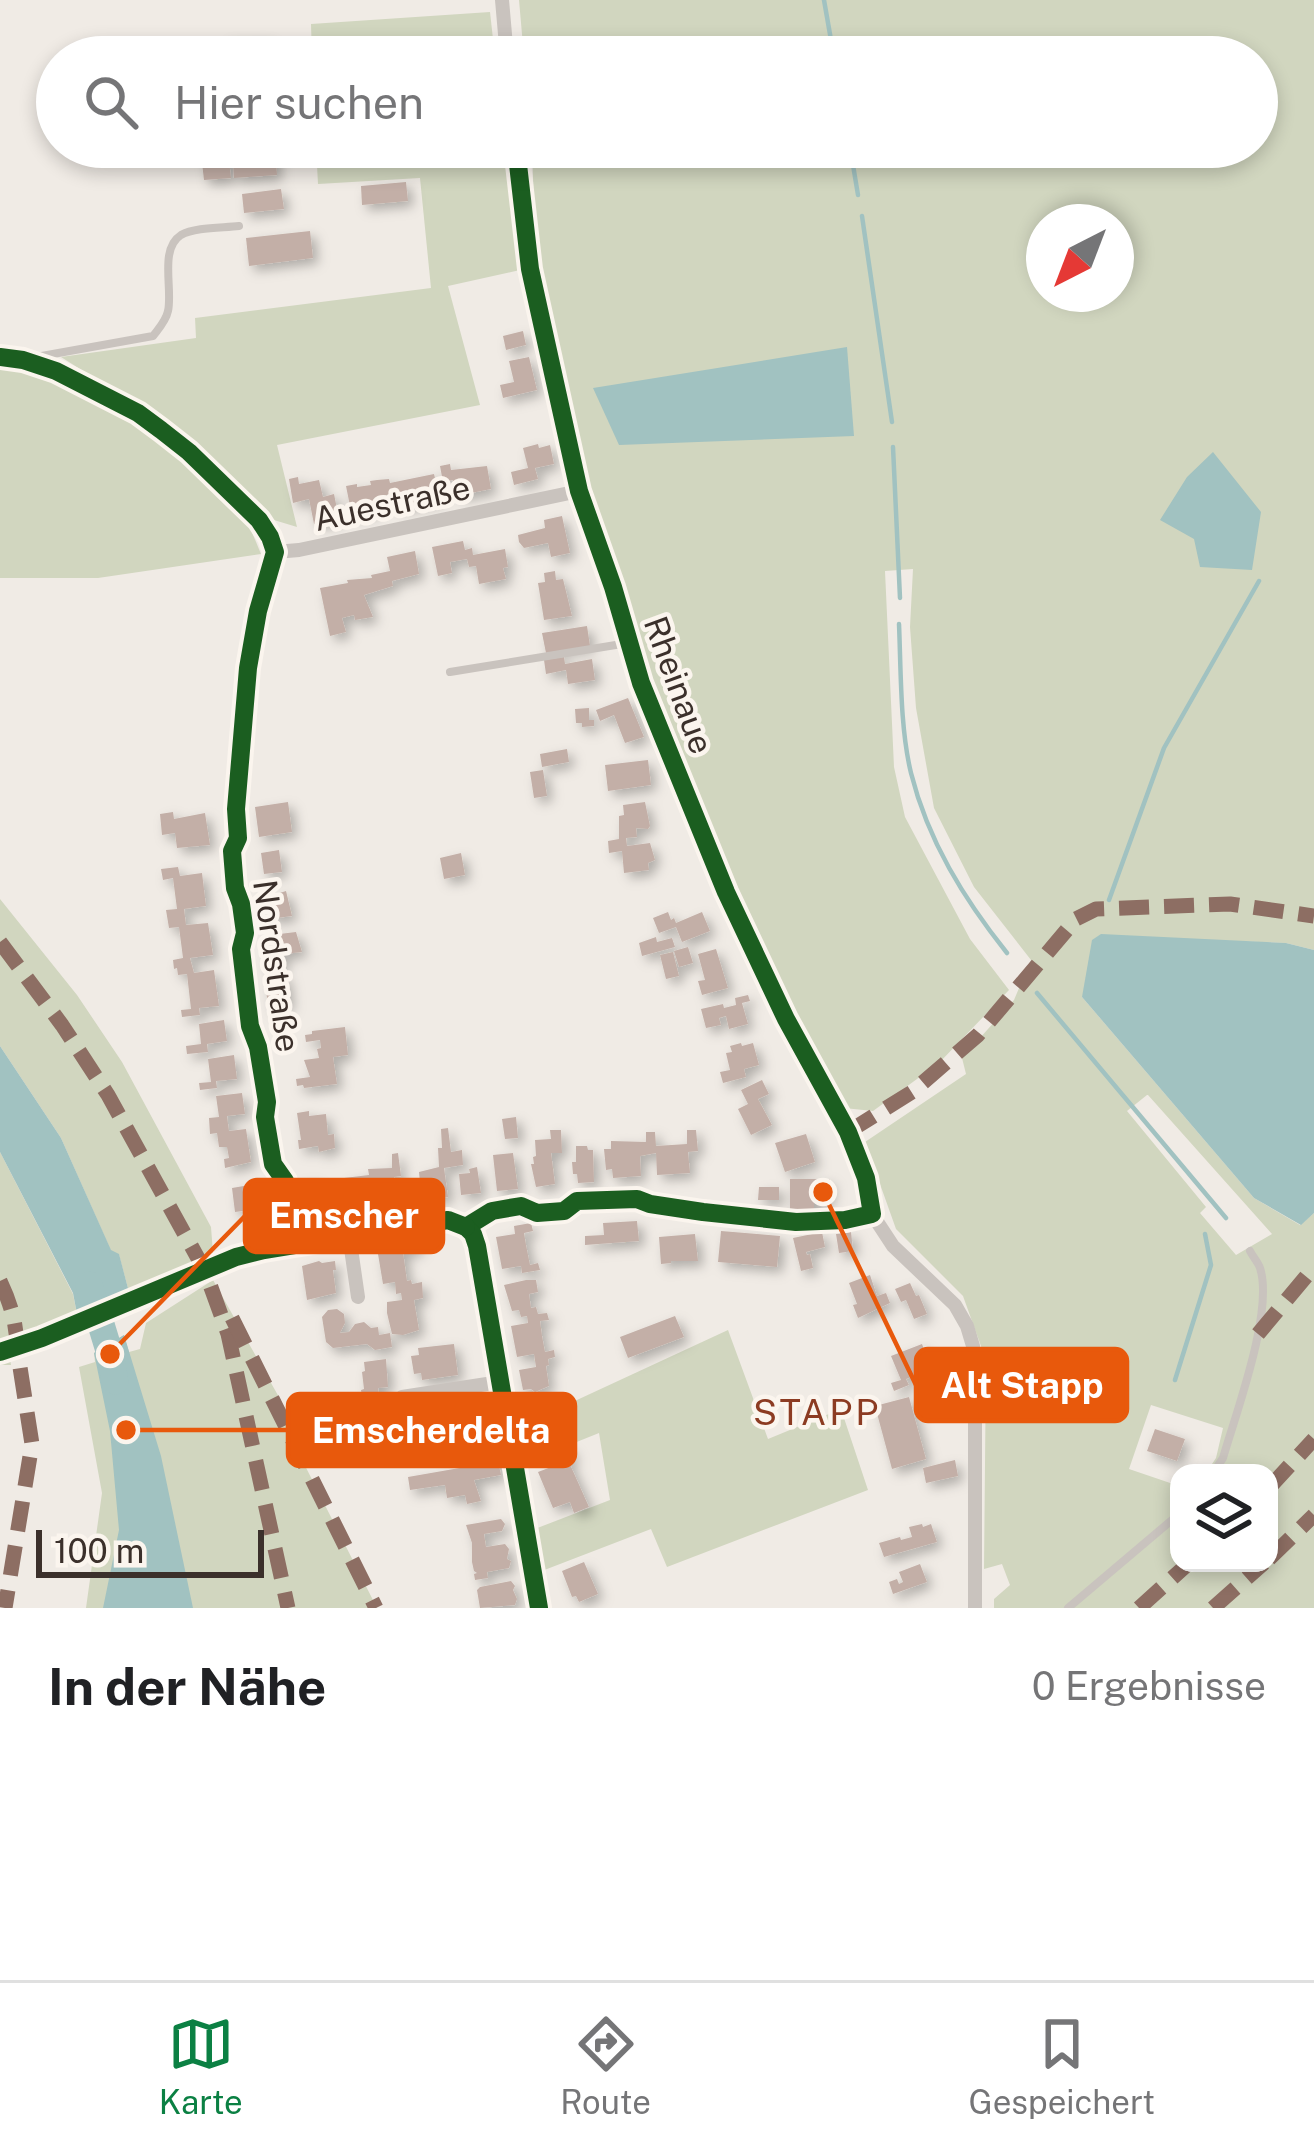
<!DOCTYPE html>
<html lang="de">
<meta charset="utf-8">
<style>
body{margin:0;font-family:"Public Sans",sans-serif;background:#f2f2f2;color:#202124}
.controls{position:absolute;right:36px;bottom:36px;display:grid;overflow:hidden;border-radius:24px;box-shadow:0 6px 18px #0003}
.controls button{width:108px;height:108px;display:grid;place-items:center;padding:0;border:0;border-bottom:3px solid #e0e0e0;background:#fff;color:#202124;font:60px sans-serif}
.compass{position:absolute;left:1026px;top:204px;width:108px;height:108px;border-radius:50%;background:#fff;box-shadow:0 6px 18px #0003;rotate:222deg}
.scale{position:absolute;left:36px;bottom:30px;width:228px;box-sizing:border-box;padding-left:12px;border:6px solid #3b302b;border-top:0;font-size:33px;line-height:42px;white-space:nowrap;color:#3b302b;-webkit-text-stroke:9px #fbf5ee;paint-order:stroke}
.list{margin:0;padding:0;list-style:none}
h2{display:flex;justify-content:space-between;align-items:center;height:156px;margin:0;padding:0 48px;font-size:51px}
h2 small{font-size:39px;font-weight:400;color:#757577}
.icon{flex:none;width:66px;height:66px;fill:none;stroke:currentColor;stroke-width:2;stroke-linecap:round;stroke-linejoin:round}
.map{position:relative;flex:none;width:1314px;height:1608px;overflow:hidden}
.search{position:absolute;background:#fff;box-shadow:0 6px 18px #0003;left:36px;right:36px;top:36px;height:132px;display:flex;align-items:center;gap:30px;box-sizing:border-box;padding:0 42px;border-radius:66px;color:#757577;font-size:45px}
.sheet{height:372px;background:#fff}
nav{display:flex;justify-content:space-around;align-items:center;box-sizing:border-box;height:168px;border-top:3px solid #e0e0e0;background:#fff;font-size:33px;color:#757577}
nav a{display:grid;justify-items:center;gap:6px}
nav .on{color:#0b8043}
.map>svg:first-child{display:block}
.green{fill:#d1d6bf;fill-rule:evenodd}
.water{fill:#a1c2c1}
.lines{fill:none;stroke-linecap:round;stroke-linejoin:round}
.stream{stroke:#a1c2c1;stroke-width:4.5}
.river{stroke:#a1c2c1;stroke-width:27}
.building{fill:#c3afa7;filter:url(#shadow)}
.lane{stroke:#c9c3be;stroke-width:8}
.street{stroke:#c9c3be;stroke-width:14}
.quiet{stroke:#8d6e63;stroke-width:15;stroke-dasharray:30 15;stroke-linecap:butt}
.cycleway-casing{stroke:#fbf5ee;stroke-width:26}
.cycleway{stroke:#1b5e20;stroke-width:18}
.labels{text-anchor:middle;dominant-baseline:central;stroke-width:9;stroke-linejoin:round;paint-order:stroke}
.street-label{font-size:33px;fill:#3b302b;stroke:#fbf5ee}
.neighbourhood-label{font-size:36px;letter-spacing:3px;fill:#8c3b22;stroke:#fbf5ee}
.leader{fill:none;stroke:#e8590c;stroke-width:4.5}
.callout-dot{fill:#e8590c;stroke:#fbf5ee;stroke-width:4.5}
.callout{fill:#e8590c;stroke:#e8590c;stroke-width:4.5}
.callout-label{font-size:36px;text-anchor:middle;font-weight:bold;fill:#fff}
</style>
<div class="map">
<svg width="1314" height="1608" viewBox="0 0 1314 1608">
<defs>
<filter id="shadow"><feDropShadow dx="5.5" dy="5.5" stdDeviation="6" flood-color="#0004"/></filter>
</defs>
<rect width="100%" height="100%" fill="#f0ebe5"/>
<g class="green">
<path d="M519,0h795v950l-28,-7 -108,-4 -96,58 172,201 46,27 14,-12v395h-320v-9l16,-14 -8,-21 -18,5 2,-209 -23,-64 -67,-67 -31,-87 101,-68 -4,-16 52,-58 17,-40 -57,-73 -40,-79 -18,-100 -6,-81 3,-58 -28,2 9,196 11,50 65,122 39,51 -70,73 -66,48 -29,-3 -92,-173 -100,-250 -63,-200 -53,-216 -4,-122h725v-90h-733zM1044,222h72v72h-72zM1147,1095h1l124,139 -36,21 -36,-42 6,-6 -79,-96zM1151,1405l72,23 -7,30 -10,15h63v90h-90v-77l-50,-17z"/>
<path d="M490,12l5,45h-183l-1,-33z"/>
<path d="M316,147h189l15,123 -72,16 32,119 -203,40 20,82 -33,-10 -94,-91 -109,-69 135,-19 -1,-20 236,-30 -11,-110 -102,6z"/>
<path d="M0,367l20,2 73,30 67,42 89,84 12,29 -163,24h-98z"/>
<path d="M0,899l77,96 45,67 89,165 2,26 -31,17 -53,22 -10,-37 -8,-4 -50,-113 -61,-92z"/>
<path d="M0,1152l73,142 4,20 -70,26 4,25h-11z"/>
<path d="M213,1280l80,142 -3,14 87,172h-291l16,-115 -23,-126 16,-5 -1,-9 30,-18 5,17 11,-3 6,-26z"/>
<path d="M728,1330l40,109 73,-30 27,81 -201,77 -16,-38 -117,45 -7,-42 83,-32 -11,-67 -82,33 -7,-35z"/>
</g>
<g class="water">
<path d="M847,347l7,89 -235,9 -26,-57z"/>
<path d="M1213,452l48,60 -9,58 -52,-3 -6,-28 -34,-19 27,-43z"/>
<path d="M1101,934l185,9 28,7v263l-13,12 -47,-27 -172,-201 10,-57z"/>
<path d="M0,1046l61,92 50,112 8,4 10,38 -52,22 -4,-21 -73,-141z"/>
<path d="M124,1335l37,121 32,152h-90l16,-78 -9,-99 -16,-78z"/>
</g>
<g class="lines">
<g class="stream">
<path d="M824,0l10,57"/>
<path d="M850,147l8,48"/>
<path d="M862,216l30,206"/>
<path d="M893,447l7,151"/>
<path d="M899,624c2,46 1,104 12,149 17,68 53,126 96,180"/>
<path d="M1109,900l55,-152 95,-167"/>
<path d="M1037,993l189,225"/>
<path d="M1175,1380l36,-115 -6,-31"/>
</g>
<path class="river" d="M89,1285l21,69 5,27"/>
</g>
<g class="building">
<path d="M268,38l1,19h-43l-2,-18z"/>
<path d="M232,147h43l2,28 -43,3z"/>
<path d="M228,152l3,26 -27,2 -3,-26z"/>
<path d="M406,182l2,19 -46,4 -1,-19z"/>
<path d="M281,189l3,20 -40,4 -2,-19z"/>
<path d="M310,231l3,27 -64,8 -3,-28z"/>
<path d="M523,331l3,14 -20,5 -3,-14z"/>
<path d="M529,357l8,33 -34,8 -3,-13 14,-3 -5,-21z"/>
<path d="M538,444l1,4 11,-3 4,19 -19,4 3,11 -24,6 -3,-13 17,-4 -5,-20z"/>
<path d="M450,464l1,6 36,-4 4,23 -35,7 -3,-16 -10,2 -3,-16z"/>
<path d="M434,474l6,25 -45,9 -3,-14 -11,2 -7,2 2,12 -24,6 -6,-30 11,-2v3l14,-2 -1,-4 7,-1 12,-1 1,4z"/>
<path d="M298,477l1,7 20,-4 4,17 11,-3 5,25 -25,5 -5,-25 -16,4 -4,-24z"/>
<path d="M562,516l8,37 -19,4 -3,-14 -24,5 -5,-6 -1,-7 27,-7 -1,-8z"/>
<path d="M463,541l2,9 7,-2 1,7 32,-6 3,18 -5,1 3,11 -27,5 -3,-18 -7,1 -2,-8 -17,3 2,11 -14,3 -6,-29z"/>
<path d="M415,551l4,23 -27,7 1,5 -29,9 9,22 -18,3 -1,-5 -12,3 4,14 -16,4 -10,-48 28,-5 -1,-3 25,-2 -1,-3 19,-4 -3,-14z"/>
<path d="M555,571l1,9 7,-1 9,37 -28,4 -6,-37 7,-1 -1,-9z"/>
<path d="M587,626l3,20 -44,7 -4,-20z"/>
<path d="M564,657l1,7 27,-5 3,21 -27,4 -2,-14 -20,4 -2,-14z"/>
<path d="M628,698l16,39 -19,6 -11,-28 -14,6 -4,-11z"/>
<path d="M589,708v12h5v6l-12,1v-4h-6l-1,-14z"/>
<path d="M567,749l2,13 -27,5 -2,-13z"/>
<path d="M648,760l3,25 -43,6 -3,-26z"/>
<path d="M543,770l4,26 -13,2 -4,-26z"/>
<path d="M288,802l4,30 -33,5 -4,-30z"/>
<path d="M645,802l5,24 -2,3 -12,-1 1,9 -11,1 1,8 23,-3 5,17 -7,3 1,7 -25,3 -2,-22 -13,2 -1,-12 11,-2v-23l5,-1 -1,-10z"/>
<path d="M173,812l1,7 31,-6 5,32 -33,3 -2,-15 -13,2 -2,-21z"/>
<path d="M279,850l3,22 -18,2 -3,-21z"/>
<path d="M461,853l4,22 -21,4 -4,-21z"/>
<path d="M178,867l2,9 22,-3 4,33 -22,3 2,16 22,-2 5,32 -23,3 4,15 20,-3 5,36 -20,2 1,7 -18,2 -1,-7 10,-1 -4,-35 -9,1 -1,-7 -3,1 -1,-9 10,-2 -4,-31 -10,1 -3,-18 11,-1 -4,-31 -10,2 -2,-11z"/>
<path d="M286,891l6,25 -23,3 -2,-22z"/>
<path d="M668,912l3,8 3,-2 2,5 26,-11 8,19 -28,11 -6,-15 -17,6 -6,-15z"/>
<path d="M296,932l6,20 -19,2 1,13 -20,2 -2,-12 12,-3 -3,-19z"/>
<path d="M656,937l1,5 15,-4 3,9 -33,9 -3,-13z"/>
<path d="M688,947l5,16 -14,4 -5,-16z"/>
<path d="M716,949l12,39 -26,7 -4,-14 7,-1 -7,-26z"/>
<path d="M673,952l6,24 -13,3 -6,-24z"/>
<path d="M286,975l3,30 -21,3 -3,-30z"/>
<path d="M748,995l2,6 -8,2 6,21 -19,5 -3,-13 -7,2 2,7 -15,3 -5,-19 22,-5 1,4 12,-3 -1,-7z"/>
<path d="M224,1020l3,21 -20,3 1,8 -21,2 -1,-8 15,-2 -2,-20z"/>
<path d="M345,1027l3,28 -15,2 4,27 -33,4 -1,-3 -6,1 -1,-7 14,-2 -6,-17 15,-2 -2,-9 4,-1 -1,-8 -14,2 -1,-7 7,-1v-3z"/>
<path d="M741,1043l1,3 11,-3 6,22 -15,4 2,8 -23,6 -3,-11 10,-2 -4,-17 6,-1 -2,-6z"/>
<path d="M234,1055l3,24 -21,2 1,7 -17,2 -1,-7 12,-1 -3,-23z"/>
<path d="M762,1080l7,14 -11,5 14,26 -21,10 -13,-26 10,-5 -7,-14z"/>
<path d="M242,1093l3,21 -18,2 1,8 1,7 17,-2 5,33 -26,6 -1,-9 5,-1 -2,-11h-8l-2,-14 -7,1 -1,-16 10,-1 -3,-21z"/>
<path d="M309,1111v5l17,-2 2,21 6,-1 1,14 -16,4 -1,-6 -19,3 -1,-9h3l-4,-27z"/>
<path d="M516,1117l2,21 -13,1 -3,-20z"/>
<path d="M448,1128l3,24 11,-2 1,15 -19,3 4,29 -18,3 -1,-7 -8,1 -2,-22 20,-5 -1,-19h4l-1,-19z"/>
<path d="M550,1130h11l1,23h-11l4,31 -19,3 -5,-23h3l-1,-7 3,-1 -1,-16 16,-1z"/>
<path d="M687,1130h9l2,21 -10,1 2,21 -33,2 -1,-22 -16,3 1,20 -28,2 -1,-9 -6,1 -2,-21h7v-8l35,1v-10h9l1,14 31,-2z"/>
<path d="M806,1134l9,28 -30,10 -10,-29z"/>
<path d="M576,1146h11l1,4h5l1,32 -16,1 -1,-9h-4l-1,-12h4z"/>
<path d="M398,1153l3,23 -7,1 1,7 17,-2 2,19 -35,4 -2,-16 -13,2 1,16 -64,6 -4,-32 18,-2 -1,14 35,-2 -5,-13 25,-3 -1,-6 24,-1v-14z"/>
<path d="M513,1153l5,36 -21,2 -4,-36z"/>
<path d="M477,1167l4,26 -20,2 -2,-21 11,-1 -1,-4z"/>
<path d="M790,1179h40l-1,22h-15v15l-24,1z"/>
<path d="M261,1183l3,25 -29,4 -3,-24z"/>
<path d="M759,1187h20v13h-21z"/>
<path d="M637,1221l2,20 -54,4v-9l19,-1 -1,-12z"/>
<path d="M531,1223l2,8 -9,2 2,12 4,20 8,-2 2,7 -18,3 -1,-7 -19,3 -6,-32 19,-3 -1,-8z"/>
<path d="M721,1231l59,5 -3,31 -59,-5z"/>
<path d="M822,1232l3,15 -19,5 1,3 3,-1 3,14 -12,3 -8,-33z"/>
<path d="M851,1232l2,19 -14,2 -3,-19z"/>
<path d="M695,1234l3,27h-27v2l-10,1 -2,-27z"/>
<path d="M416,1238l2,12 -15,2 4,29 4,-1 1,4 10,-2 1,16 -9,2 5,30 -16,5 -11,-1 -5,-21v-11l15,-2 -1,-7 -5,1 -1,-12 -12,2 -5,-30 12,-1 -1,-12z"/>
<path d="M319,1261l3,2 13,-2 1,9h-3l3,23 -29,7 -5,-34z"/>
<path d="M870,1275l7,21 9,-3 4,10 -32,15 -5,-13 4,-1 -8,-21z"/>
<path d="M526,1280h10l2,12 -9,2 2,14 5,-1 2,7 9,-1 2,7 -9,1 2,15 3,16 9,-2 1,7 -7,2 1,6 -3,1 3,20 -14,6 -4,-3 -8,1 -4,-20 17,-3 -2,-13 -17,3 -6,-31 17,-3 -1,-7 -6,1 -2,-7 -7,1 -8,-26z"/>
<path d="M910,1283l6,13 3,-1 8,19 -13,5 -8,-19 -5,2 -6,-13z"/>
<path d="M337,1309l7,5 1,9 -5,10 9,-1 6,-8 9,-2 7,6 7,-1 1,8 11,-2 2,14 -17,3 -8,-6 -34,4 -7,-6 -4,-25 6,-7z"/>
<path d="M675,1316l9,21 -56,21 -8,-21z"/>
<path d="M454,1344l4,31 -36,5 -1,-7 -7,1 -3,-18 8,-1 -1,-7z"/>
<path d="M922,1344l9,25 -25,10 3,6 -15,6 -3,-8 10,-3 -10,-24z"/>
<path d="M386,1359l2,28 -10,1 2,13 -17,2 -2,-13 3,-1 -2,-17 3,-1 -1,-9z"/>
<path d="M909,1397l17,62 -34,10 -17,-63z"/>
<path d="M1155,1429l30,10 -8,22 -30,-10z"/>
<path d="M495,1446l6,29 -27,5 7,21 -14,3 -2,-9 -18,3 -2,-13 -35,5 -2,-13 63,-11 -3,-16z"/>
<path d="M569,1446l5,12 -6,2 21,47 -15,6 -4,-11 -17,6 -15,-36 21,-8 -5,-12z"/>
<path d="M955,1460l3,16 -32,7 -3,-15z"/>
<path d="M501,1519l4,5 -3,7 -18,3 2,13 19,-3 4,5 -2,10 4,2 -2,7 -22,4 1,6 -13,2 -1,-6 3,-1 -3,-2 -2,-9v-19l-6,-18z"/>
<path d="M922,1524l1,3 8,-3 6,18 -53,15 -5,-14 21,-6 1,3 11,-3 -3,-10z"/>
<path d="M584,1562l14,32 -19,8 -3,-6 -4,1 -10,-26z"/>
<path d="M920,1564l7,18 -34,12 -4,-12 8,-3 2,5 4,-2 -4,-10z"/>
<path d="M511,1581l4,5 -2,4 4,9 -2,6 -35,3 -3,-18 3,-3z"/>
</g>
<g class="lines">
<g class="lane">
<path d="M25,359l128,-23c6,-8 13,-15 15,-25 5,-22 -9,-62 13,-76 14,-8 42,-7 58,-9"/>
<path d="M450,672l178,-29"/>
<path d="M1213,1473l10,-15c13,-45 51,-147 37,-190 -2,-6 -7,-11 -10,-17"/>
<path d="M1068,1608l111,-94"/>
</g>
<g class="street">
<path d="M502,0l5,57"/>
<path d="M516,147l14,122 49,222 34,96 28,96 85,209 60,127 62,113 18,46 6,36 21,32 62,59 12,21 6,20 2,25v237"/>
<path d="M0,357c33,4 59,16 88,31 16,8 34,16 50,26 32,19 59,46 86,72 21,21 42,38 51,66"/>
<path d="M275,552l-17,59 -10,57 -12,141 2,29 -6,13 3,37 6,16 4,29 -4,16 9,77 8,21 9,55 -2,15 8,47 12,17 9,63"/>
<path d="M275,552l24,-2 280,-59"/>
<path d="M466,1227l26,-16 29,-5 16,7 27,-2 13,-10 60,-2 13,5 53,8 93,10 49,-2 27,-6"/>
<path d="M466,1227l7,7 4,12 62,362"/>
<path d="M349,1235l9,62"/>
<path d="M0,1352l42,-14 194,-81 28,-7 184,-30 18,7"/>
<path d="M402,1397l98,-15"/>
</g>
<g class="quiet">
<path d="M0,942l62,83 46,70 97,176 23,63 60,274"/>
<path d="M848,1132l64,-40 66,-57 98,-116 20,-10 134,-5 84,12"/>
<path d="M0,1281c10,21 17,43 17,67l15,96 -27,164"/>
<path d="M232,1318l144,290"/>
<path d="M1258,1334l56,-67"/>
<path d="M1269,1488l45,-49"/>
<path d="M1269,1559l45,-44"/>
<path d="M1139,1608l50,-45"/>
<path d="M1213,1608l51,-45"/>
</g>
<g class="cycleway-casing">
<g id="cycleway">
<path d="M0,357l23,3 33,11 82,42 23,17 28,22 70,68 11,17 5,15 -17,59 -10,57 -12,141 2,29 -6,13 3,37 6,16 4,29 -4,16 9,77 8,21 9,55 -2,15 8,47 12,17 9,63"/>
<path d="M466,1227l26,-16 29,-5 16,7 27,-2 13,-10 60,-2 13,5 53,8 93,10 49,-2 27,-6 -6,-36 -18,-46 -62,-113 -60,-127 -85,-209 -28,-96 -34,-96 -49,-222 -14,-122"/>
<path d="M466,1227l7,7 4,12 62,362"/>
<path d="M0,1352l42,-14 194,-81 28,-7 184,-30 18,7"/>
</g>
</g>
<use href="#cycleway" class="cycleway"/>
</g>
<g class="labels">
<g class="street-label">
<text transform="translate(392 503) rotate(-12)">Auestraße</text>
<text transform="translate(679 685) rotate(70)">Rheinaue</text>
<text transform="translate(277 966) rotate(82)">Nordstraße</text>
</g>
<g class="neighbourhood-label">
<text x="817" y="1412">STAPP</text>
</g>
</g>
<path class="leader" d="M110 1354L245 1216M823 1192L916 1385M126 1430L288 1430"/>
<g class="callout-dot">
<circle cx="110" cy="1354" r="12"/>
<circle cx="823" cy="1192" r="12"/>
<circle cx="126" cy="1430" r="12"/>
</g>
<g class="callout">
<rect x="245" y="1180" width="198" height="72" rx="12"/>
<rect x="916" y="1349" width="211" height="72" rx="12"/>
<rect x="288" y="1394" width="287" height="72" rx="12"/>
</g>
<g class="callout-label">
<text x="344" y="1228">Emscher</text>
<text x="1022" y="1398">Alt Stapp</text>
<text x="431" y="1443">Emscherdelta</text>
</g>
</svg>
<div class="controls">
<button><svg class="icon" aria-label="layers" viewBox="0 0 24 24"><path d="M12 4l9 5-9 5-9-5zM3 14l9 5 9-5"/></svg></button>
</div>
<svg class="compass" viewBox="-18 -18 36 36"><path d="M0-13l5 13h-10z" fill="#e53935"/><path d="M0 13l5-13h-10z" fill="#757577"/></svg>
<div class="scale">100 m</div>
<div class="search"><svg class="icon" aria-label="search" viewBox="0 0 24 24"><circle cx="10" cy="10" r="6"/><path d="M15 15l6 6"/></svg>Hier suchen</div>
</div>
<section class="sheet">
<h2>In der Nähe<small>0 Ergebnisse</small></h2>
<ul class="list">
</ul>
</section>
<nav>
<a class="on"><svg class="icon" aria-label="map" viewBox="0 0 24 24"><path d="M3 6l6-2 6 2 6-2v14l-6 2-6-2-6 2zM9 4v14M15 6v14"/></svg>Karte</a>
<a><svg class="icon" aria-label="directions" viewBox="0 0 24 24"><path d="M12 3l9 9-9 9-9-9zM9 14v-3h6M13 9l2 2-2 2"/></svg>Route</a>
<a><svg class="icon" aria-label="saved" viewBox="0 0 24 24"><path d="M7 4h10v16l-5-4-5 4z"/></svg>Gespeichert</a>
</nav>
